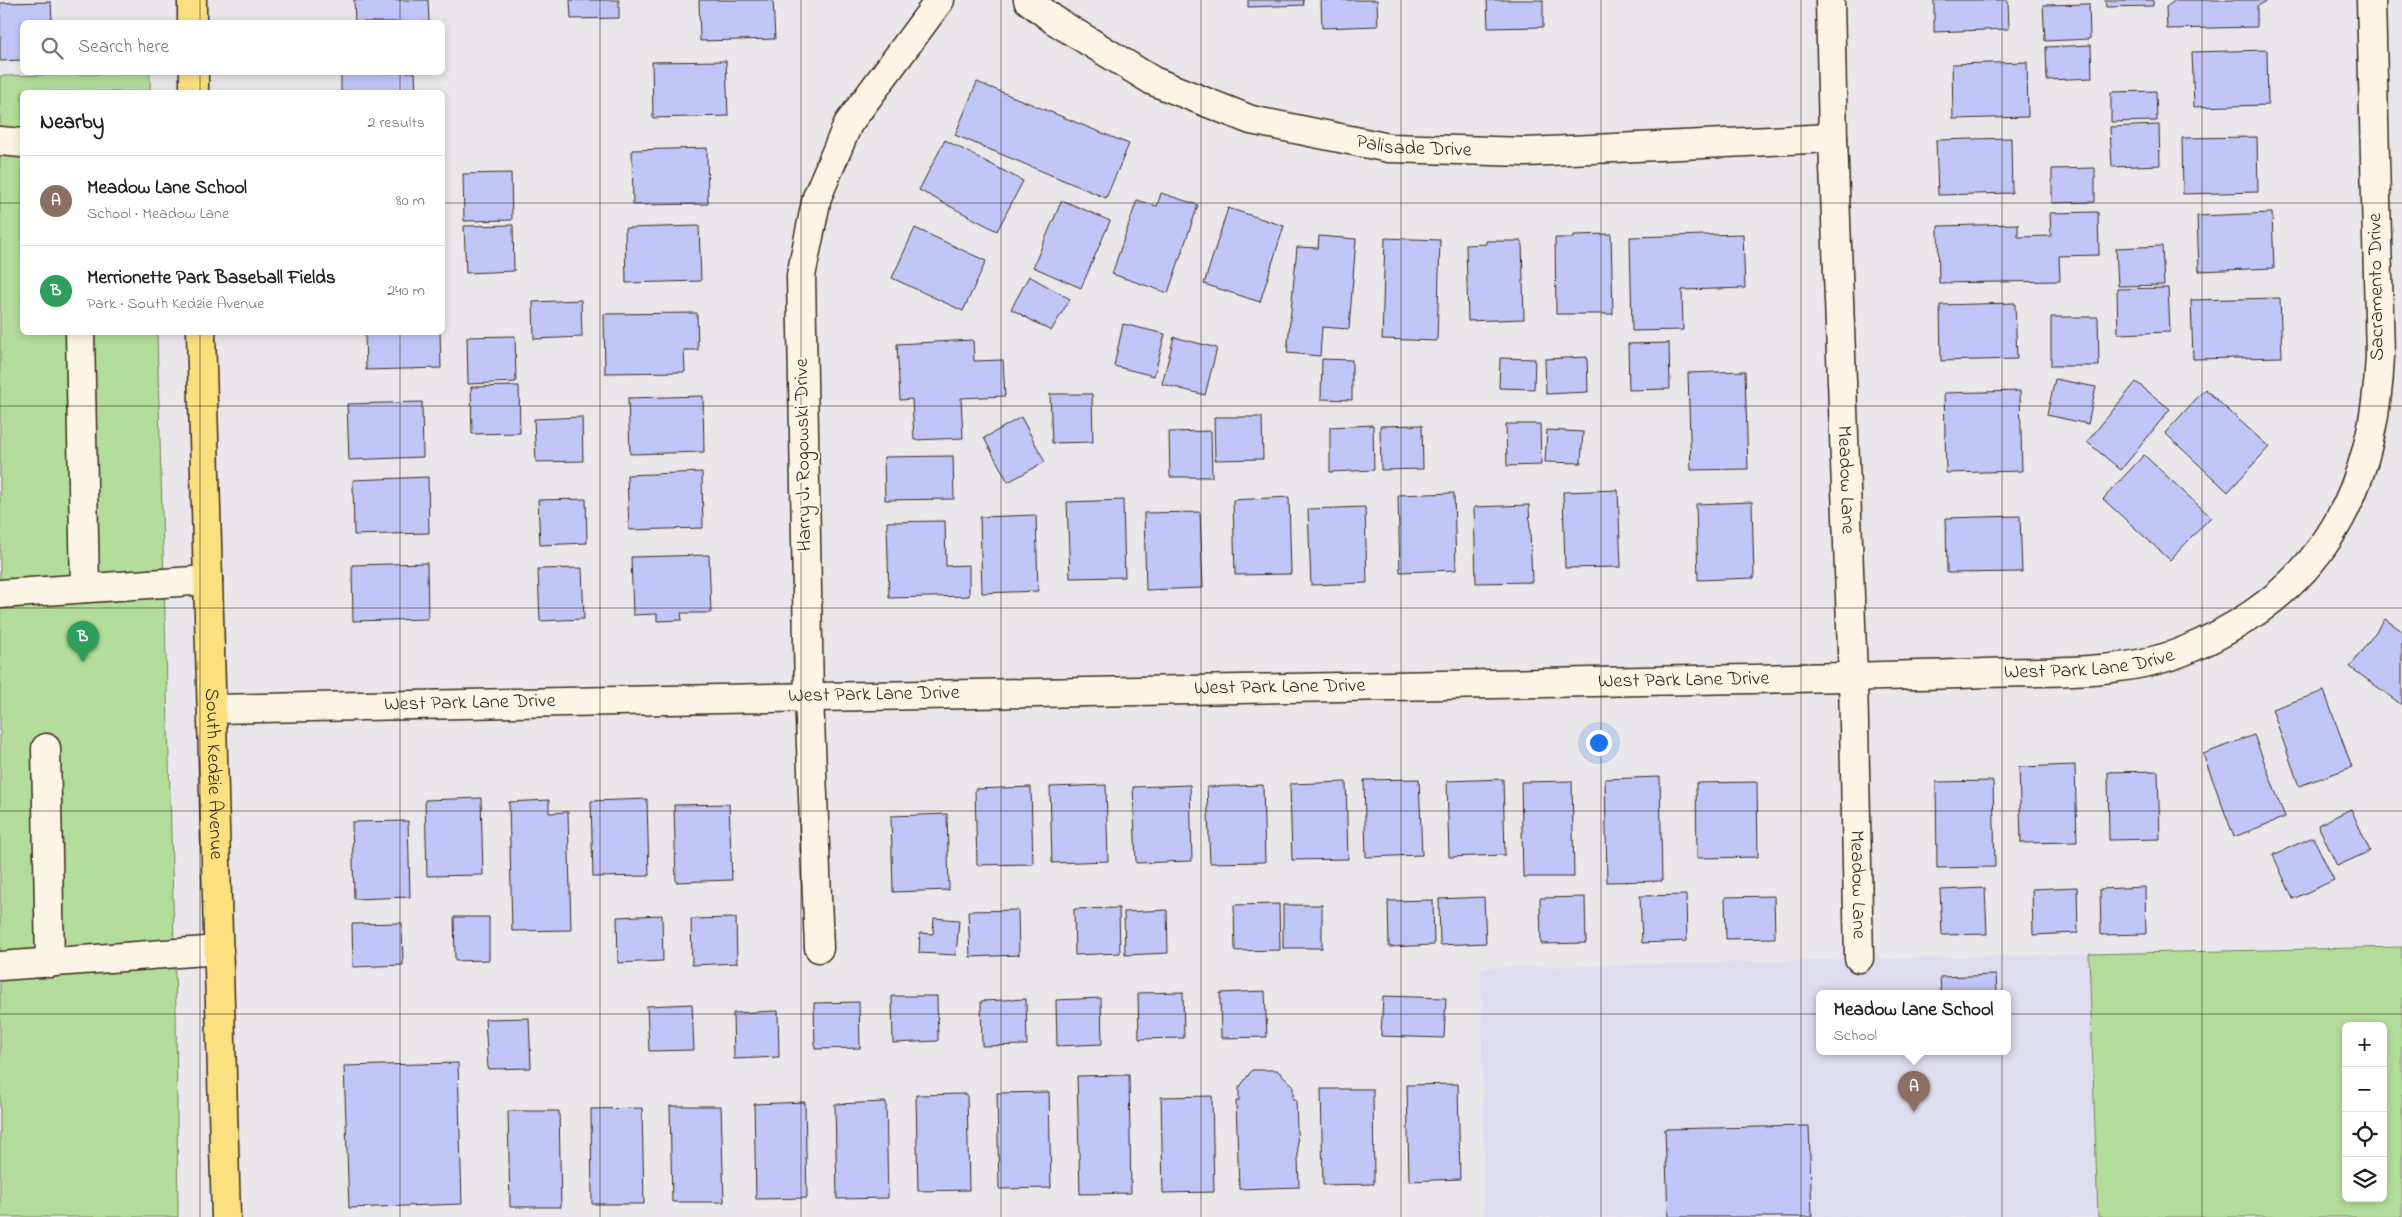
<!DOCTYPE html>
<meta charset="utf-8">
<style>
body{margin:0;font-family:"Indie Flower",sans-serif;background:#f6f6f6;color:#202124}
.controls{position:absolute;right:15px;bottom:15px;display:grid;overflow:hidden;border-radius:8px;box-shadow:0 2px 8px #0003}
.controls button{width:45px;height:45px;display:grid;place-items:center;padding:0;border:0;border-bottom:1px solid #e0e0e0;background:#fff;color:#202124;font:25px sans-serif}
.you{position:absolute;left:1598px;top:742px;width:18px;height:18px;margin:-12px;border:4px solid #fff;border-radius:50%;background:#1a73e8;box-shadow:0 0 0 8px #1a73e833}
.badge{display:grid;place-items:center;width:32px;height:32px;border-radius:50%;background:#3b2a1e;color:#fff;font-size:16px;font-weight:700}
.pin{position:absolute;translate:-50% -41px;filter:drop-shadow(0 1px 2px #0008)}
.pin::after{content:'';position:absolute;top:26px;width:18px;height:15px;background:inherit;clip-path:polygon(0 0,100% 0,50% 100%)}
.popup{position:absolute;left:1816px;top:990px;width:195px;height:65px;box-sizing:border-box;display:grid;place-content:center;border-radius:8px;background:#fff;filter:drop-shadow(0 1px 4px #0005);font-size:16px;white-space:nowrap;color:#757577}
.popup b{font-size:19px;color:#202124}
.popup::after{content:'';position:absolute;left:50%;top:100%;margin-left:-10px;border:10px solid transparent;border-top-color:#fff}
.list{margin:0;padding:0;list-style:none}
h2{display:flex;justify-content:space-between;align-items:center;height:65px;margin:0;padding:0 20px;font-size:21px}
h2 small{font-size:16px;font-weight:400;color:#757577}
.list li{display:grid;grid-template-columns:32px 1fr auto;gap:15px;align-items:center;box-sizing:border-box;height:90px;padding:0 20px;border-top:1px solid #e0e0e0}
.list b{display:block;font-size:19px;white-space:nowrap}
.list p{margin:0;font-size:16px;white-space:nowrap;color:#757577}
.list em{font-size:16px;font-style:normal;color:#757577}
.icon{flex:none;width:28px;height:28px;fill:none;stroke:currentColor;stroke-width:2;stroke-linecap:round;stroke-linejoin:round}
.map{position:relative;flex:none;width:2402px;height:1217px;overflow:hidden}
.search{position:absolute;background:#fff;box-shadow:0 2px 8px #0003;left:20px;top:20px;width:425px;height:55px;display:flex;align-items:center;gap:12px;box-sizing:border-box;padding:0 18px;border-radius:8px;color:#757577;font-size:19px}
.panel{position:absolute;background:#fff;box-shadow:0 2px 8px #0003;left:20px;top:90px;width:425px;height:245px;border-radius:8px}
.map>svg:first-child{display:block}
.built{fill:#ddddef;fill-rule:evenodd}
.green{fill:#b3dd9a;stroke:#77845c;fill-rule:evenodd}
.building{fill:#c0c6f8;stroke:#3b2a1e}
.lines{fill:none;stroke-linecap:round;stroke-linejoin:round}
.minor-casing{stroke:#3b2a1e;stroke-width:31}
.major-casing{stroke:#3b2a1e;stroke-width:31}
.minor{stroke:#fcf5e5;stroke-width:28}
.major{stroke:#fbe080;stroke-width:28}
.grid{fill:none;stroke:#3b2a1e;stroke-width:1;stroke-opacity:0.55}
.labels{text-anchor:middle;dominant-baseline:central;stroke-width:4;stroke-linejoin:round;paint-order:stroke}
.street-label{font-size:20px;fill:#3b2a1e;stroke:#fcf5e5}
</style>
<div class="map">
<svg width="2402" height="1217" viewBox="0 0 2402 1217">
<rect width="100%" height="100%" fill="#eae7eb"/>
<filter id="ink" filterUnits="userSpaceOnUse"><feTurbulence type="fractalNoise" baseFrequency=".02" numOctaves="2"/><feDisplacementMap in="SourceGraphic" scale="10" xChannelSelector="R" yChannelSelector="G"/><feConvolveMatrix kernelMatrix="1 2 1 2 8 2 1 2 1" color-interpolation-filters="sRGB"/></filter>
<g filter="url(#ink)">
<path class="built" d="M2402,947v270h-918l-3,-249zM1820,993h188v58h-188zM2346,1026h37v172h-37z"/>
<g class="green">
<path d="M150,73v19h-128v240l135,1 19,677 2,207h-178v-1141z"/>
<path d="M2402,947v270h-304l-9,-263zM2346,1026h37v172h-37z"/>
</g>
<g class="building">
<path d="M354,0h74l1,22h-74z"/>
<path d="M570,0h49v18l-48,1z"/>
<path d="M699,0h74l2,39 -75,2z"/>
<path d="M1248,0h55l1,5 -56,2z"/>
<path d="M1321,0h56l1,26 -56,2z"/>
<path d="M1487,0h56v27l-55,1z"/>
<path d="M1934,0h74l1,29 -75,3z"/>
<path d="M2105,0h48v6l-47,1z"/>
<path d="M2269,0l-12,6v21l-90,2 -1,-22 10,-7z"/>
<path d="M51,2l1,20h-30v38l-22,1v-58z"/>
<path d="M2089,4l1,35 -45,2 -2,-36z"/>
<path d="M2091,45l1,33 -45,2 -1,-33z"/>
<path d="M2267,50l1,55 -74,2 -2,-55z"/>
<path d="M726,61l2,55 -75,2 -1,-56z"/>
<path d="M2027,62l1,55 -75,2 -1,-55z"/>
<path d="M415,72l1,20h-75v-18z"/>
<path d="M977,82l152,62 -23,54 -151,-63z"/>
<path d="M2156,91l1,30 -46,1v-30z"/>
<path d="M2159,125l1,40 -48,2 -2,-40z"/>
<path d="M2257,137l1,55 -75,2 -1,-56z"/>
<path d="M2011,138l1,55 -74,2 -2,-55z"/>
<path d="M945,140l78,41 -26,50 -78,-41z"/>
<path d="M707,148l1,56 -75,1 -1,-55z"/>
<path d="M2095,168v34l-43,1v-34z"/>
<path d="M511,173l1,47 -48,1 -1,-47z"/>
<path d="M1161,193l37,12 -30,88 -56,-19 25,-74 20,6z"/>
<path d="M1062,200l48,21 -29,67 -48,-21z"/>
<path d="M1228,208l56,18 -24,76 -56,-18z"/>
<path d="M2098,212l1,43 -40,1 1,25 -121,2 -1,-57 80,-2v13l33,-1 -1,-23z"/>
<path d="M2272,213l2,55 -75,3 -2,-55z"/>
<path d="M513,225l1,46 -48,2 -2,-47z"/>
<path d="M699,226l2,55 -75,2 -1,-55z"/>
<path d="M915,228l71,33 -23,50 -71,-33z"/>
<path d="M1611,234l2,80h-57l-1,-76h19v-3z"/>
<path d="M1743,234l2,54 -63,2 1,40 -51,1 -2,-94z"/>
<path d="M1319,236l37,3 -7,90 -27,-2 -2,29 -33,-3 10,-106 21,1z"/>
<path d="M1385,238l55,2 -3,101 -55,-2z"/>
<path d="M1486,241h36l2,78 -56,2 -2,-76 20,-1z"/>
<path d="M2162,246l2,39 -46,1 -2,-38z"/>
<path d="M1029,276l41,23 -19,32 -40,-22z"/>
<path d="M2168,288l2,44 -52,2 -1,-45z"/>
<path d="M2280,298l2,59 -89,2 -2,-59z"/>
<path d="M581,300l1,37 -48,2 -1,-37z"/>
<path d="M2015,303l2,56 -76,2 -1,-56z"/>
<path d="M697,313l1,37h-14l1,22 -80,1 -1,-59z"/>
<path d="M2051,317h47l1,49h-48z"/>
<path d="M1123,324l42,10 -11,42 -40,-10z"/>
<path d="M365,332h75l1,36 -75,2z"/>
<path d="M515,336l1,46 -48,2 -1,-47z"/>
<path d="M1174,337l43,11 -12,47 -43,-11z"/>
<path d="M973,340l1,21 29,-1 2,36 -44,2 2,40 -49,2 -2,-41 -12,1 -3,-56z"/>
<path d="M1669,343l1,46 -41,1 -1,-46z"/>
<path d="M1587,357l1,35 -42,2 -1,-35z"/>
<path d="M1500,358l35,1 -1,30 -35,-1z"/>
<path d="M1322,359l30,1v40l-31,-1z"/>
<path d="M1745,371l3,98 -57,1 -3,-97z"/>
<path d="M2055,379l41,8 -8,37 -41,-9z"/>
<path d="M2136,382l34,27 -49,61 -34,-28z"/>
<path d="M519,386l1,47 -48,1 -1,-47z"/>
<path d="M2205,389l64,58 -41,45 -63,-59z"/>
<path d="M2020,391l2,80 -76,2 -2,-80z"/>
<path d="M1050,394h42l1,48 -41,1z"/>
<path d="M703,396l1,56 -74,2 -2,-56z"/>
<path d="M422,402l1,55 -74,3 -2,-56z"/>
<path d="M582,417l1,44 -47,1 -2,-43z"/>
<path d="M1021,417l24,45 -37,20 -24,-44z"/>
<path d="M1214,417h48l1,42 -48,1z"/>
<path d="M1506,424h34l1,41 -34,1z"/>
<path d="M1373,425l1,45 -44,2v-45z"/>
<path d="M1422,425l1,44 -42,1 -1,-44z"/>
<path d="M1547,430l36,2 -2,31 -36,-1z"/>
<path d="M1211,431l1,46h-42l-1,-45z"/>
<path d="M2144,455l67,62 -41,43 -67,-61z"/>
<path d="M953,456l1,43 -69,1 -1,-43z"/>
<path d="M702,472l1,56 -74,2 -2,-55z"/>
<path d="M428,477l1,56 -75,2 -1,-55z"/>
<path d="M1618,490l3,77 -56,1 -2,-76z"/>
<path d="M1454,493l2,77 -56,2 -2,-77z"/>
<path d="M1289,497l2,77 -56,1 -2,-75z"/>
<path d="M586,499l1,44 -47,2 -2,-45z"/>
<path d="M1123,500l2,77 -55,1 -3,-76z"/>
<path d="M1752,502l2,76 -56,2 -2,-76z"/>
<path d="M1529,505l3,77 -56,1 -2,-76z"/>
<path d="M1365,507l2,76 -56,2 -3,-76z"/>
<path d="M1200,512l3,76 -57,2 -2,-77z"/>
<path d="M1036,515l2,76 -56,2 -2,-76z"/>
<path d="M2020,516l2,56 -75,1 -1,-55z"/>
<path d="M945,521l1,45 23,-1v31l-80,2 -2,-76z"/>
<path d="M709,555l2,58h-30l1,7 -25,1v-7l-24,1 -2,-58z"/>
<path d="M427,563l1,56 -75,2 -1,-56z"/>
<path d="M582,568l2,51 -44,2 -2,-52z"/>
<path d="M2385,619l17,12v74l-52,-38z"/>
<path d="M2324,691l28,76 -53,19 -27,-77z"/>
<path d="M2254,735l31,82 -51,20 -31,-83z"/>
<path d="M2075,765l2,77 -56,1 -2,-76z"/>
<path d="M2158,771l2,68 -51,1 -1,-68z"/>
<path d="M1660,777l2,104 -55,1 -2,-103z"/>
<path d="M1419,779l3,76 -56,2 -2,-77z"/>
<path d="M1503,779l2,76 -56,2 -2,-76z"/>
<path d="M1572,781l2,96h-51l-2,-95z"/>
<path d="M1993,781l2,86 -58,1 -1,-86z"/>
<path d="M1346,782l2,77 -56,1 -2,-76z"/>
<path d="M1757,782l1,75 -61,1 -1,-75z"/>
<path d="M1106,785l2,76 -56,2 -2,-76z"/>
<path d="M1190,785l2,76 -56,2 -3,-76z"/>
<path d="M1263,785l2,77 -55,1 -3,-76z"/>
<path d="M1031,787l2,77 -56,1 -2,-76z"/>
<path d="M481,798l2,77 -56,1 -2,-76z"/>
<path d="M647,799l2,77 -56,1 -2,-76z"/>
<path d="M549,800v13l19,-1 3,118 -59,1 -3,-129z"/>
<path d="M729,804l3,76 -56,2 -2,-77z"/>
<path d="M2351,809l19,42 -33,15 -19,-41z"/>
<path d="M947,814l2,76 -56,2 -2,-76z"/>
<path d="M408,821l2,76 -56,2 -2,-77z"/>
<path d="M2313,837l21,43 -41,19 -20,-44z"/>
<path d="M2077,887l1,46 -45,2 -1,-46z"/>
<path d="M2145,887l1,47 -45,1 -1,-46z"/>
<path d="M1985,888l2,46 -45,1 -2,-45z"/>
<path d="M1686,895l1,46 -45,2 -2,-47z"/>
<path d="M1774,896l1,42 -49,1 -1,-42z"/>
<path d="M1484,897l2,46 -46,2 -1,-46z"/>
<path d="M1585,897l1,46 -45,1 -1,-46z"/>
<path d="M1433,900l1,45 -45,2 -1,-46z"/>
<path d="M1279,904l1,46 -45,1 -1,-46z"/>
<rect x="1283" y="905" width="39" height="43"/>
<path d="M1119,908l1,45 -45,2 -1,-46z"/>
<path d="M1018,910l1,45 -49,2 -2,-46z"/>
<path d="M1167,910l1,43 -43,2 -1,-43z"/>
<path d="M662,915l1,46 -45,2 -1,-46z"/>
<path d="M454,917h35v43l-34,1z"/>
<path d="M736,918l1,45 -45,2 -1,-46z"/>
<path d="M934,918l25,2 -3,35 -37,-2 1,-20 13,1z"/>
<path d="M402,923l1,42 -50,2 -1,-43z"/>
<path d="M1996,975l1,18h-56l-1,-16z"/>
<path d="M1265,991l2,46 -46,1 -1,-45z"/>
<path d="M1183,992l1,46 -45,1 -1,-46z"/>
<path d="M892,996h45l1,45 -45,2z"/>
<path d="M1383,996l63,2 -2,40 -63,-2z"/>
<path d="M1101,998l1,46 -45,2 -1,-46z"/>
<path d="M1026,999l1,46 -45,1 -1,-45z"/>
<path d="M859,1002l1,46 -45,1 -1,-46z"/>
<path d="M692,1004l2,46 -45,1 -2,-45z"/>
<path d="M778,1011l1,46 -45,2 -1,-46z"/>
<path d="M529,1018l2,50 -43,1 -3,-50z"/>
<path d="M458,1063l4,141 -113,4 -5,-142z"/>
<path d="M1252,1070h25l16,15v15h3l3,87 -60,2 -3,-88h3v-13z"/>
<path d="M1129,1075l2,118 -51,1 -3,-118z"/>
<path d="M1458,1084l2,95 -51,2 -2,-96z"/>
<path d="M1321,1089h52l1,95 -51,1z"/>
<path d="M1049,1092l2,96 -52,1 -2,-96z"/>
<path d="M967,1094l2,96 -51,1 -2,-96z"/>
<path d="M1212,1096l2,96 -51,1 -2,-96z"/>
<path d="M805,1102l2,96 -51,1 -2,-95z"/>
<path d="M886,1102l2,96 -51,1 -2,-95z"/>
<path d="M670,1106h51l3,96h-52z"/>
<path d="M642,1108l2,96h-52l-1,-95z"/>
<path d="M508,1111h51l2,96h-51z"/>
<path d="M1809,1126l3,91h-144l-3,-88z"/>
</g>
<g class="lines">
<g class="minor-casing">
<g id="minor">
<path id="s1" d="M1028,0l26,20 99,61 98,39 138,28 137,4 307,-14"/>
<path id="s2" d="M1830,0l3,138 20,540 6,280"/>
<path d="M0,141l22,2"/>
<path d="M80,332l5,256"/>
<path d="M0,594l208,-14"/>
<path id="s3" d="M212,709c477,-12 954,-20 1431,-28 114,-2 228,-4 343,-8 63,-2 139,2 198,-22 134,-56 190,-154 196,-295l-9,-356"/>
<path d="M46,748l4,215"/>
<path d="M819,948l-10,-253 -8,-419 16,-79 31,-73 92,-124"/>
<path d="M0,966l219,-16"/>
</g>
</g>
<g class="major-casing">
<g id="major">
<path d="M192,0v22"/>
<path d="M194,72v20"/>
<path id="s4" d="M201,332l25,885"/>
</g>
</g>
<use href="#minor" class="minor"/>
<use href="#major" class="major"/>
</g>
</g>
<path class="grid" d="M200,0v22M400,0v22M600,0v1217M801,0v1217M1001,0v1217M1201,0v1217M1401,0v1217M1601,0v1217M1801,0v1217M2002,0v1217M2202,0v1217M200,72v20M400,72v20M0,203h22M442,203h1960M200,332v885M400,332v885M0,406h2402M0,608h2402M0,811h2402M0,1014h2402"/>
<g class="labels">
<g class="street-label">
<text stroke="none"><textPath href="#s1" startOffset="420">Palisade Drive</textPath></text>
<text transform="translate(2377 287) rotate(-91)">Sacramento Drive</text>
<text transform="translate(804 455) rotate(-91)">Harry J. Rogowski Drive</text>
<text stroke="none"><textPath href="#s2" startOffset="480">Meadow Lane</textPath></text>
<text stroke="none"><textPath href="#s3" startOffset="1878">West Park Lane Drive</textPath></text>
<text stroke="none"><textPath href="#s3" startOffset="1472">West Park Lane Drive</textPath></text>
<text stroke="none"><textPath href="#s3" startOffset="1068">West Park Lane Drive</textPath></text>
<text stroke="none"><textPath href="#s3" startOffset="662">West Park Lane Drive</textPath></text>
<text stroke="none"><textPath href="#s3" startOffset="258">West Park Lane Drive</textPath></text>
<text stroke="none"><textPath href="#s4" startOffset="442">South Kedzie Avenue</textPath></text>
<text stroke="none"><textPath href="#s2" startOffset="885">Meadow Lane</textPath></text>
</g>
</g>
</svg>
<div class="controls">
<button>+</button>
<button>−</button>
<button><svg class="icon" aria-label="locate" viewBox="0 0 24 24"><circle cx="12" cy="12" r="6"/><path d="M12 2v4M12 18v4M2 12h4M18 12h4"/></svg></button>
<button><svg class="icon" aria-label="layers" viewBox="0 0 24 24"><path d="M12 4l9 5-9 5-9-5zM3 14l9 5 9-5"/></svg></button>
</div>
<div class="you"></div>
<div class="pin badge" style="left:1914px;top:1112px;background:#8d6e63">A</div>
<div class="popup"><b>Meadow Lane School</b>School</div>
<div class="pin badge" style="left:83px;top:662px;background:#2e9e5b">B</div>
<div class="search"><svg class="icon" aria-label="search" viewBox="0 0 24 24"><circle cx="10" cy="10" r="6"/><path d="M15 15l6 6"/></svg>Search here</div>
<section class="panel">
<h2>Nearby<small>2 results</small></h2>
<ul class="list">
<li><span class="badge" style="background:#8d6e63">A</span><div><b>Meadow Lane School</b><p>School · Meadow Lane</p></div><em>80 m</em></li>
<li><span class="badge" style="background:#2e9e5b">B</span><div><b>Merrionette Park Baseball Fields</b><p>Park · South Kedzie Avenue</p></div><em>240 m</em></li>
</ul>
</section>
</div>
